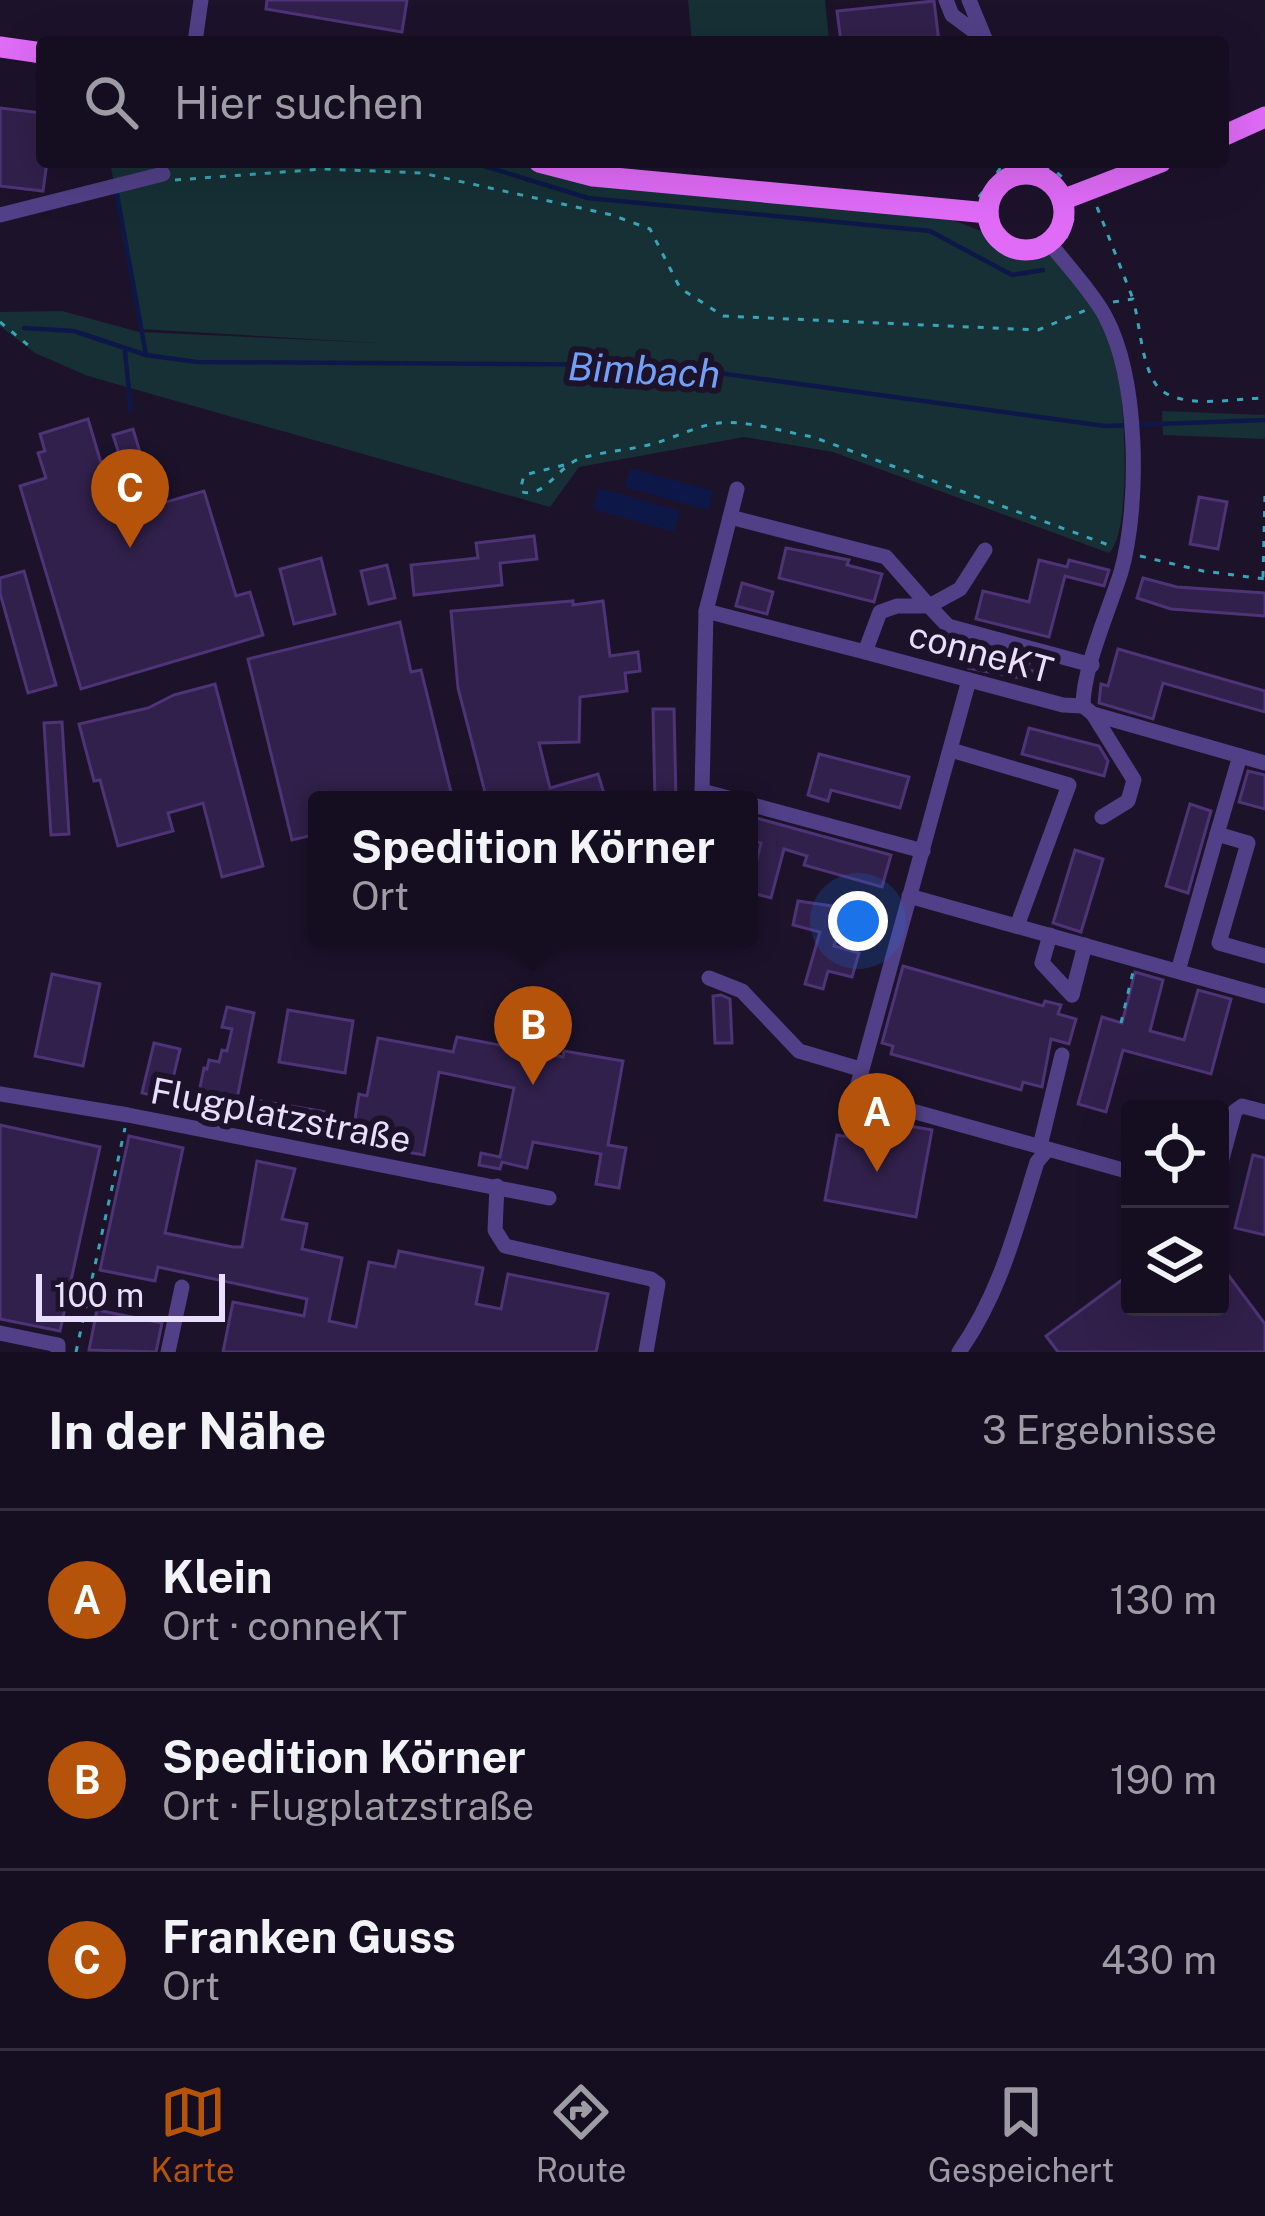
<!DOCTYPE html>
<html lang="de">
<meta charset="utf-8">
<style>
body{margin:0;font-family:"Public Sans",sans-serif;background:#221c2d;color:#f1f3f6}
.controls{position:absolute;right:36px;bottom:36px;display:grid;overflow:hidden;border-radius:12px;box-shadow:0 12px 48px #0002}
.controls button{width:108px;height:108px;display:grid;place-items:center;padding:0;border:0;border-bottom:3px solid #342e3e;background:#150e20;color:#f1f3f6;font:60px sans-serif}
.scale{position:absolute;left:36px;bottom:30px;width:189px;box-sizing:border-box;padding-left:12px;border:6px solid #e8defd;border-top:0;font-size:33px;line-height:42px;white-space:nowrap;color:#e8defd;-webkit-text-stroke:9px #1c132b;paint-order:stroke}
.you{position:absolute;left:858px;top:921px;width:42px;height:42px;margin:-30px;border:9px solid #fff;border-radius:50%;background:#1a73e8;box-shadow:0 0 0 18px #1a73e833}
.badge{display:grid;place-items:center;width:78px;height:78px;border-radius:50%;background:#b45309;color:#fff;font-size:39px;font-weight:700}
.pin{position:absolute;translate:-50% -99px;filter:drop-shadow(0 3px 6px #0008)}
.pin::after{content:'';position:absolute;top:63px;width:42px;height:36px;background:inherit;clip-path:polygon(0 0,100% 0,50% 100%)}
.popup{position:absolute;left:308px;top:791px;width:450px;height:156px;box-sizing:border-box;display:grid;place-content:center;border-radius:12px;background:#150e20;filter:drop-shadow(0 3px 9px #0005);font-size:39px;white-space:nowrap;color:#9d9ca5}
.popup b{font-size:45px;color:#f1f3f6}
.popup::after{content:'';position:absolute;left:50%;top:100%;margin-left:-24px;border:24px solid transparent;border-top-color:#150e20}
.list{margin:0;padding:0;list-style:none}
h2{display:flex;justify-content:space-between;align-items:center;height:156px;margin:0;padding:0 48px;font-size:51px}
h2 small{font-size:39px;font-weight:400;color:#9d9ca5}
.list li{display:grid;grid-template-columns:78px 1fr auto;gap:36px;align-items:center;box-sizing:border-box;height:180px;padding:0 48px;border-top:3px solid #342e3e}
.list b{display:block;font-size:45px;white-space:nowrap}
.list p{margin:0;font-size:39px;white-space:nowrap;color:#9d9ca5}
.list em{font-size:39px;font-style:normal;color:#9d9ca5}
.icon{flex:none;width:66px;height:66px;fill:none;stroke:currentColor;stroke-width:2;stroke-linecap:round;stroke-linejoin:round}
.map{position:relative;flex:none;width:1265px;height:1352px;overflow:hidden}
.search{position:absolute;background:#150e20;box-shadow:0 12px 48px #0002;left:36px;right:36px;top:36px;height:132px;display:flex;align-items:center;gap:30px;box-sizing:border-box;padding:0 42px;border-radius:12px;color:#9d9ca5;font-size:45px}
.sheet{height:696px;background:#150e20}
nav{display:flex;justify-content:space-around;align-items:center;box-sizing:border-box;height:168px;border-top:3px solid #342e3e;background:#150e20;font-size:33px;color:#9d9ca5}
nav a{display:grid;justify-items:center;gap:6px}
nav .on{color:#b45309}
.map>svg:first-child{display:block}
.green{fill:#163035}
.water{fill:#0e1848}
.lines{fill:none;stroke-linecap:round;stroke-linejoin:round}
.stream{stroke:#0e1848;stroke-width:4.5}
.building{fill:#31204b;stroke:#4e3376;stroke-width:3}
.path{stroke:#38a6b8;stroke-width:3;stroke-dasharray:6 9;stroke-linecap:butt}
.minor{stroke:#514087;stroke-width:15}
.major{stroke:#df6bf7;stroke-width:21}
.labels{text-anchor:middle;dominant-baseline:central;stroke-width:12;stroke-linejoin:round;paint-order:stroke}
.street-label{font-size:36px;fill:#e8defd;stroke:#1c132b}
.water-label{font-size:39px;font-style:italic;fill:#729ff8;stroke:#1c132b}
</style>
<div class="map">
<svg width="1265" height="1352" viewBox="0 0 1265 1352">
<rect width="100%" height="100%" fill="#1c132b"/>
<g class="green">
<path d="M688,0h137l4,41 -137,1z"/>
<path d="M110,162h411l70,19 344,32 51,20 28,22 38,-7c16,26 55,78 62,104 10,35 20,176 -5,201l-276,-101 -89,-15 -165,30 -29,40 -462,-131 -53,-23 -35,-27v-14l62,-1 77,21 240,11 -238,-14z"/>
<path d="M1162,411l103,4v24l-102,-4z"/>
</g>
<g class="water">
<path d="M630,468l83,23 -5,19 -83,-23z"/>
<path d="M599,488l81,23 -6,21 -81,-23z"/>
</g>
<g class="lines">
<g class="stream">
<path d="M471,162l117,36 342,33 82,44 31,-5"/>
<path d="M116,189l30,166"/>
<path d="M24,328l50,3 72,24 51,7 464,3 444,61 160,-6"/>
<path d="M125,352l6,59"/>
</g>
</g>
<g class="building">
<path d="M267,0h140l-5,32 -136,-23z"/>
<path d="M934,1l5,41h-98l-4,-31z"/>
<path d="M0,108l42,5v49h5l-4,29 -43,-5z"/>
<path d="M88,419l13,44 19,-6 -7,-22 20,-6 23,76 48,-14 32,105 14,-4 13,43 -182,54 -61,-203 26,-8 -8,-25 7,-2 -5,-17z"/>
<path d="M1199,497l28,5 -9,47 -28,-5z"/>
<path d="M534,536l3,23 -37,4 2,22 -88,10 -3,-30 67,-7 -2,-15z"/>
<path d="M786,548l63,12 -2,5 35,9 -8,28 -95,-24z"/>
<path d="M321,558l14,56 -41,10 -14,-55z"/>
<path d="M1039,560l28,7 2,-7 40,10 -5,16 -39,-10 -16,61 -73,-18 7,-28 46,11z"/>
<path d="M387,565l8,33 -26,6 -8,-33z"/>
<path d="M24,571l32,114 -28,8 -28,-100v-15z"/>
<path d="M1143,578l34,9 88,6v23l-94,-7 -34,-11z"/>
<path d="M742,583l31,9 -6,22 -31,-8z"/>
<path d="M573,601v4l30,-4 7,55 28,-4 2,19 -15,2 2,18 -47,6 -1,45 -40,1 11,45 48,-14 8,26h-119l-29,-112 -7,-77z"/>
<path d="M400,622l11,50 10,-2 32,130h-136v34l-25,6 -44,-181z"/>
<path d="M975,649l54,15 -2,5 9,3 -2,9 -65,-13z"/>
<path d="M1118,649l147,42v21l-102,-29 -10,36 -54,-16 2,-19 7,2z"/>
<path d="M215,684l48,182 -41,11 -19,-74 -35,10 5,18 -55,15 -18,-66 -6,1 -15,-57 69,-16 26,-13z"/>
<path d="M653,709h21l2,91h-21z"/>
<path d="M62,722l7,112 -18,1 -7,-112z"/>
<path d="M1029,728l70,18 9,15 -4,15 -82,-22z"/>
<path d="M819,754l90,23 -9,31 -69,-18 -3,11 -20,-6z"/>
<path d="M1248,771l17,4v34l-26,-7z"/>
<path d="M1190,804l21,7 -23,82 -22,-7z"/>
<path d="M749,816l142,39 -9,32 -78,-22 3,-9 -23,-7 -13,49 -22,-6 12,-49 -12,-3z"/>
<path d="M1075,850l28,9 -22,73 -28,-9z"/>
<path d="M798,901l48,7 -12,38 25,7 -7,24 -24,-6 -5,18 -18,-5 15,-52 -27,-7z"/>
<path d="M903,966l140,40 2,-5 16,4 -3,9 18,5 -7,25 -18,-5 -9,48 -19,-5 -2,8 -130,-36 2,-8 -11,-3z"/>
<path d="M1135,972l28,8 -13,51 34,9 14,-50 33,9 -20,75 -88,-24 -17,62 -28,-8 24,-87 20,6z"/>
<path d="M52,974l48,10 -17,82 -48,-10z"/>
<path d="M721,995l9,4 2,44h-17l-2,-47z"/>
<path d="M227,1007l27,6 -20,101 -31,-7 2,-9 -7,-1 6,-29 3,1 2,-9 10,2 3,-12 5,1 5,-22 -10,-2z"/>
<path d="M288,1010l65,11 -8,52 -66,-11z"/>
<path d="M457,1037l106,20 1,-6 59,10 -15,84 18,3 -7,40 -23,-4 5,-30 -68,-12 -6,26 -25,-6 -2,7 -21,-4 2,-12 19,4 14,-69 -75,-16 -15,83 -67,-12 4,-22 -6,-2 4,-25 8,2 11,-58 75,14z"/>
<path d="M154,1043l26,6 -12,50 -26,-6z"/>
<path d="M261,1101l65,11 -4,21 -64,-11z"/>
<path d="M887,1122l45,8 -16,87 -91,-17 12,-65 46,8z"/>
<path d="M0,1125l100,22 -40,184 -60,-12z"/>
<path d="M129,1136l54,12 -18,85 68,14h9l15,-86 38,8 -13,50 25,5 -5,25 40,9 -13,63 27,6 13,-65 26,5 4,-16 84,17 -7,36 25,5 7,-35 100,20 -12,58h-373l10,-50 71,14 3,-17 -149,-32 -3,14 -55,-11z"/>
<path d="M1253,1155l12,3v77l-30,-7z"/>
<path d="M1220,1264l45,60v28h-207l-12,-16 84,-62v33h90z"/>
<path d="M97,1310l65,13 -6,29 -67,-2z"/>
</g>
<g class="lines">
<g class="path">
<path d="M1029,163l26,8 13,11"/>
<path d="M175,180l149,-11 98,4 190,42 38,14 30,59 43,28 315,14 48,-20"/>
<path d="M979,197l23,-31"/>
<path d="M1097,207l36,92"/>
<path d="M1066,238l9,-24"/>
<path d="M1113,302l20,-3c7,25 8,62 22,84 18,29 81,15 110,15"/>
<path d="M0,322l28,23"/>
<path d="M564,465l-40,10 -4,16c23,10 39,-26 61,-33 25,-7 50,-8 75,-15 20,-6 43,-18 63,-20 29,-3 65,9 94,14l301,110"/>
<path d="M1140,556l63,15 62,8"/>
<path d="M1263,577l2,-82"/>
<path d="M1121,1023l12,-51"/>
<path d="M76,1352l49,-224"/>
</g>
<g class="minor">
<path d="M946,0l6,15 34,25"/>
<path d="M969,0l17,41"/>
<path d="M195,42l6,-42"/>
<path d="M1016,162l4,12"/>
<path d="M0,215l163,-41"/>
<path d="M1049,242c18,24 42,48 56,74 34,63 35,189 16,256 -12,38 -38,96 -38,134l10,8 172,49"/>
<path d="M730,517l7,-28"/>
<path d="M706,611l-4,180 34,9"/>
<path d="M865,652l-159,-41 24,-94 156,40 43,49 31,-17 25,-39"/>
<path d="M969,680l-114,415 275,77"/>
<path d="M1083,706l-20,-1 -198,-53 15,-40 17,-6h32l19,20 144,39"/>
<path d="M1093,714l41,66 -6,21 -26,16"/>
<path d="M951,750l118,35 -52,141"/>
<path d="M1240,756l-23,78 31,9 -29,100 46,13"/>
<path d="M749,804l174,47"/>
<path d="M909,896l356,100"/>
<path d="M1050,935l-8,28 30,32"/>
<path d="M1178,971l39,-137"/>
<path d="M709,978l33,13 57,60 61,18"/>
<path d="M1072,995l13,-50"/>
<path d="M0,1094l128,21 421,83"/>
<path d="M1040,1146l22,-91"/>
<path d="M1220,1166l15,-55 7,-5 23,6"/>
<path d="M497,1186l-2,44 10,16 146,33 7,5 -12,68"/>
<path d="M0,1333l58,12v7"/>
<path d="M168,1352l14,-65"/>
<path d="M959,1352c41,-58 57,-123 78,-190l11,-13"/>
</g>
<g class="major">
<path d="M0,47l42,6"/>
<path d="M1223,136l42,-19"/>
<path d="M539,162l54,14 395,37"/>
<circle cx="1026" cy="212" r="38"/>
<path d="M1062,200l99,-38"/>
</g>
</g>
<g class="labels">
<g class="street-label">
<text transform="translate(981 652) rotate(15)">conneKT</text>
<text transform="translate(281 1115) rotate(11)">Flugplatzstraße</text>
</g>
<g class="water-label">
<text transform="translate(644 370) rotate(3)">Bimbach</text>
</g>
</g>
</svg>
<div class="controls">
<button><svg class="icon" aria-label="locate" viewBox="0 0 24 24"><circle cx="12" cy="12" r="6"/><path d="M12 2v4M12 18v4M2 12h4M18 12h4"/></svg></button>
<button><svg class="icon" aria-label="layers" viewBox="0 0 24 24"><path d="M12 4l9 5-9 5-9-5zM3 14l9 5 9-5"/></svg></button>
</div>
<div class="scale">100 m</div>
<div class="you"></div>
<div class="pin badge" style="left:877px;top:1172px">A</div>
<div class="pin badge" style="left:533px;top:1085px">B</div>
<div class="popup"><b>Spedition Körner</b>Ort</div>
<div class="pin badge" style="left:130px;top:548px">C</div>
<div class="search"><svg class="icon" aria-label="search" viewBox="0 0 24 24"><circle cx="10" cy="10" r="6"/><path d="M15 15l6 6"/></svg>Hier suchen</div>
</div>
<section class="sheet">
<h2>In der Nähe<small>3 Ergebnisse</small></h2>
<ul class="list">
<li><span class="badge">A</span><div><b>Klein</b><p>Ort · conneKT</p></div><em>130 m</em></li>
<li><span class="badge">B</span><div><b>Spedition Körner</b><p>Ort · Flugplatzstraße</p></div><em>190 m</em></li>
<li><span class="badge">C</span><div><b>Franken Guss</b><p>Ort</p></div><em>430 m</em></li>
</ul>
</section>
<nav>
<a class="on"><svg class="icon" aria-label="map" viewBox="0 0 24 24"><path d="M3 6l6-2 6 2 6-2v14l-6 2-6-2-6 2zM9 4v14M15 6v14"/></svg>Karte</a>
<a><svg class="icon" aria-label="directions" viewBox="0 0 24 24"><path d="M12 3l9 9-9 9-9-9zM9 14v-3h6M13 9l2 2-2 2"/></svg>Route</a>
<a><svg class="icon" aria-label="saved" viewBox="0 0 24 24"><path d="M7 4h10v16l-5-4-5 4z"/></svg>Gespeichert</a>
</nav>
